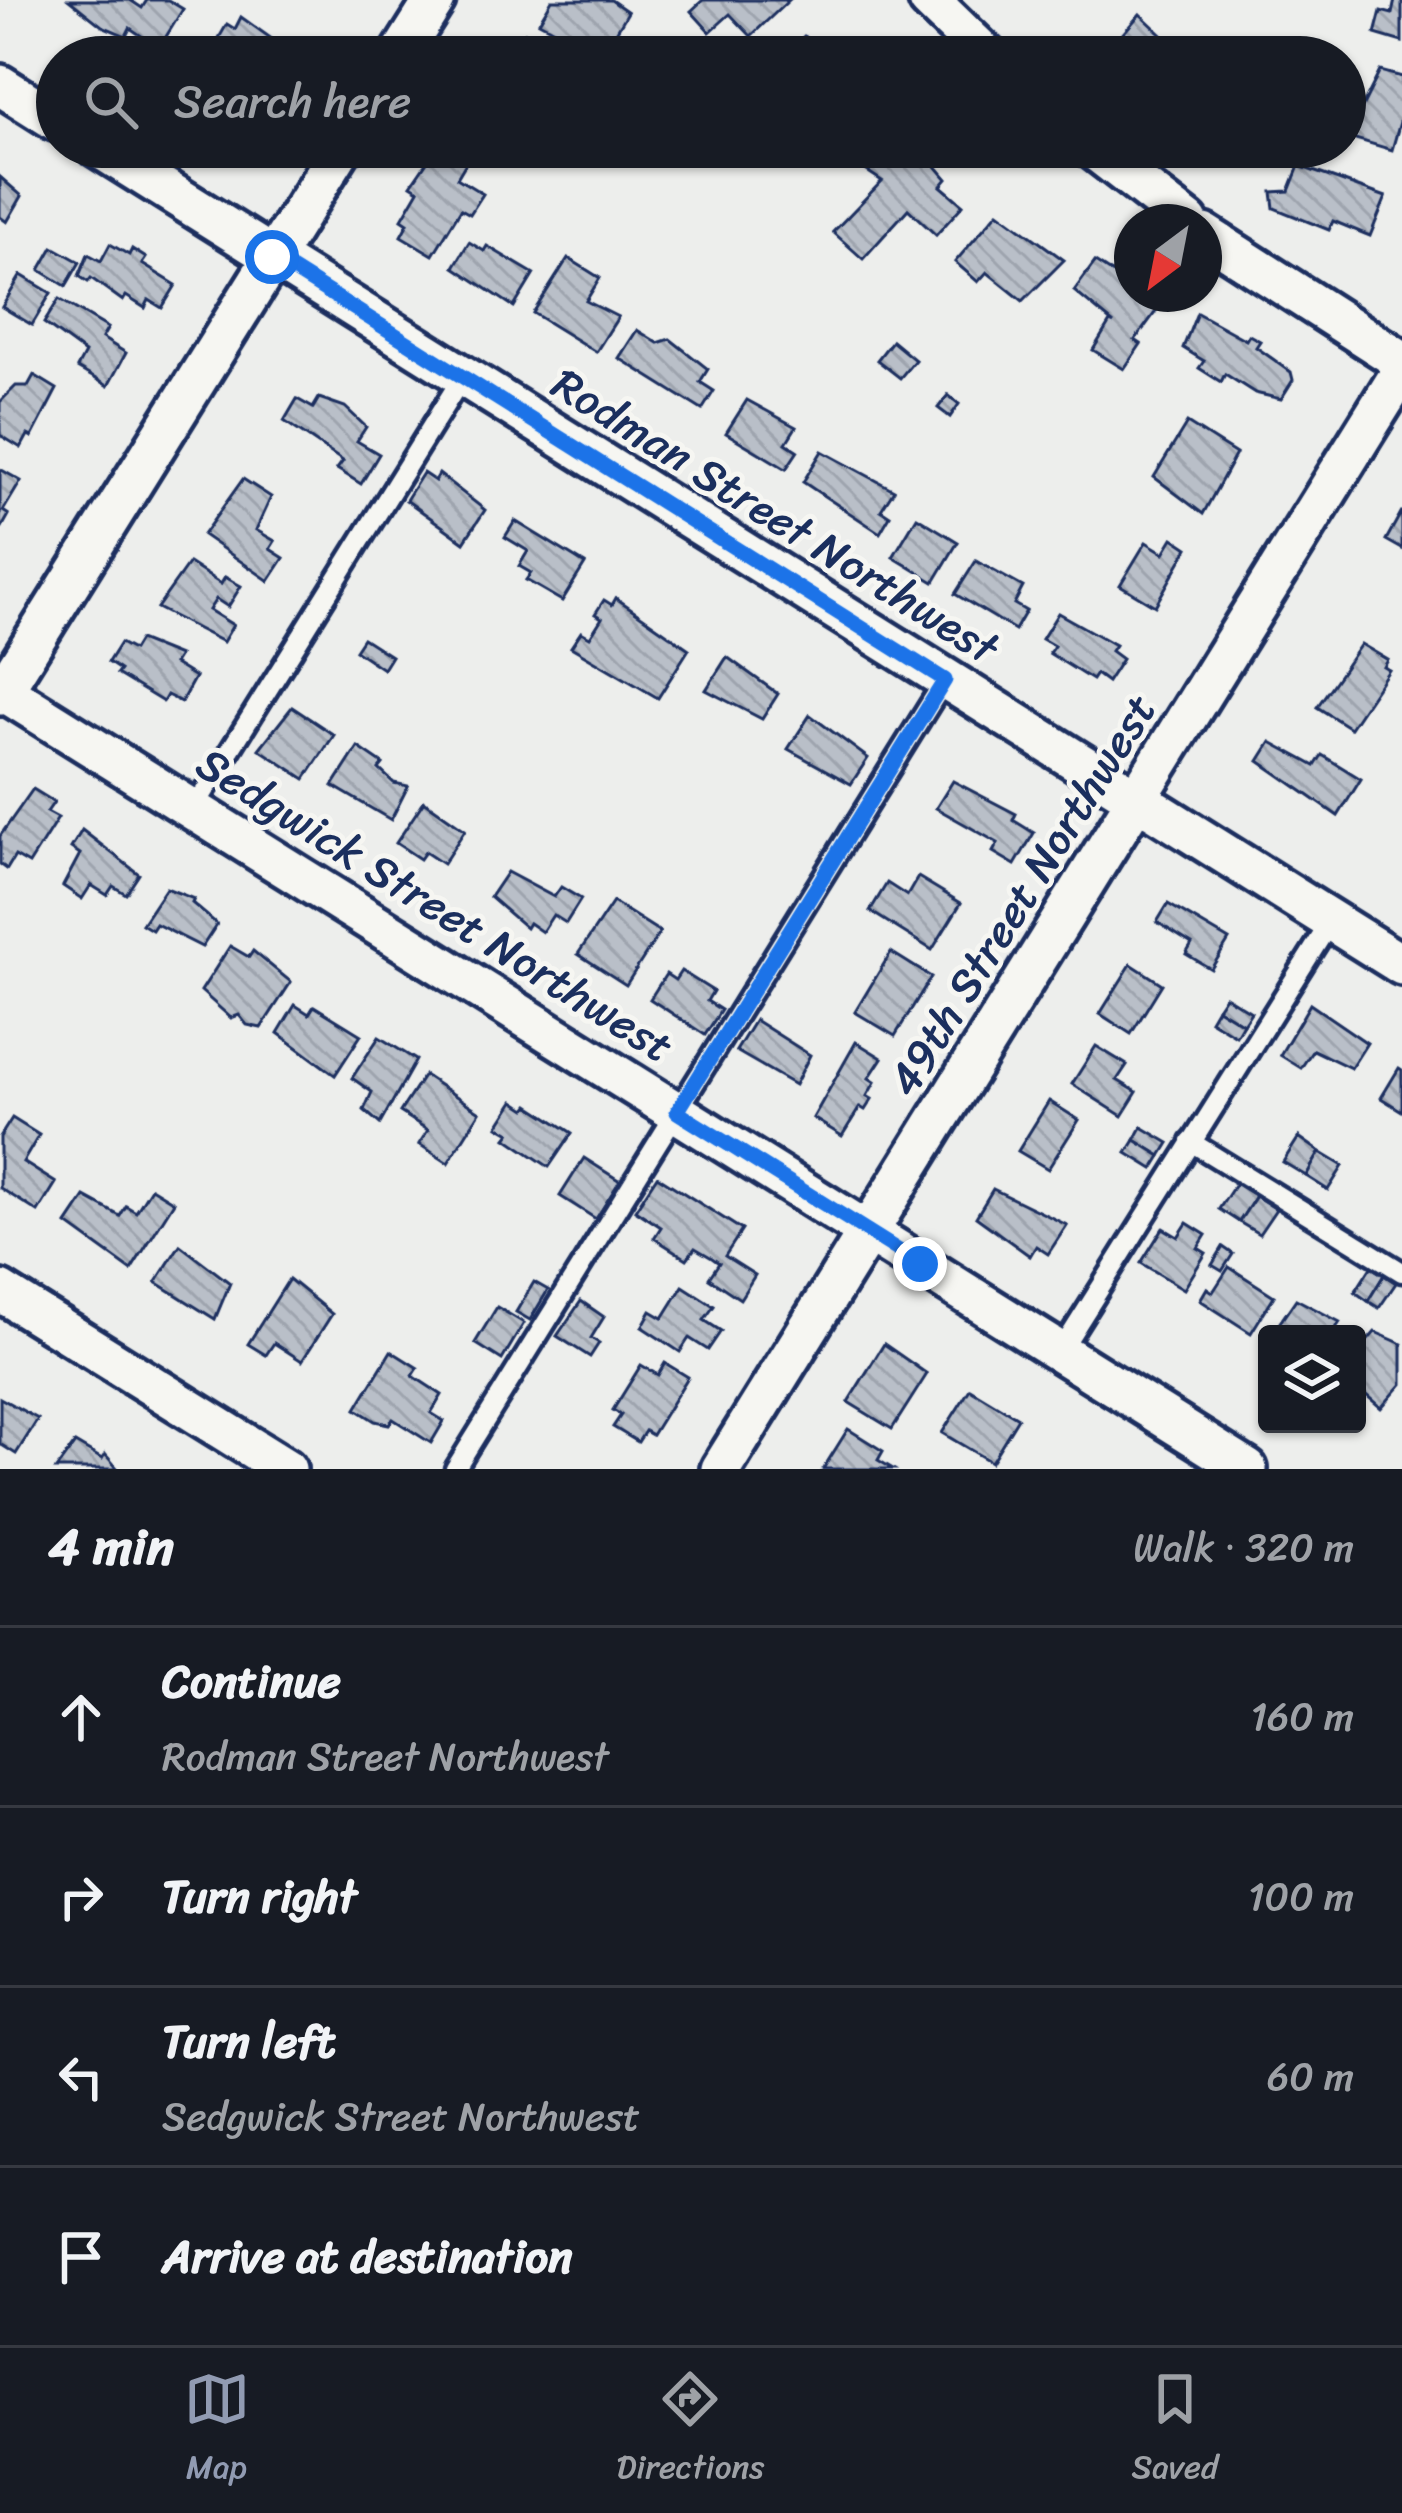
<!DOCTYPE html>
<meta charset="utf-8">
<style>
body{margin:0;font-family:Sriracha,sans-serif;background:#242831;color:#f1f3f6}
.controls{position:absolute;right:36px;bottom:36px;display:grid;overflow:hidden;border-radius:12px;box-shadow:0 3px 9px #0004}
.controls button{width:108px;height:108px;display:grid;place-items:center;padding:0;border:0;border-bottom:3px solid #363941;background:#171b24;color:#f1f3f6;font:60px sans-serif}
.compass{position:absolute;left:1114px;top:204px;width:108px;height:108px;border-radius:50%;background:#171b24;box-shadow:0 3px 9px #0004;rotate:212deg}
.stop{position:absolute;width:36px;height:36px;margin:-27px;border:9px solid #1a73e8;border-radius:50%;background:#fff}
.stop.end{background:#1a73e8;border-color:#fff;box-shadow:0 3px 12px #0008}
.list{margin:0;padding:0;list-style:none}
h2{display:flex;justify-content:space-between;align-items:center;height:156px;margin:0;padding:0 48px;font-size:51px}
h2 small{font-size:39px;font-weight:400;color:#9ea1a6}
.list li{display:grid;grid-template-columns:78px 1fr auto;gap:36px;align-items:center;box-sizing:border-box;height:180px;padding:0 48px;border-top:3px solid #363941}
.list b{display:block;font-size:45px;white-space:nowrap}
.list p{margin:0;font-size:39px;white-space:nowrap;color:#9ea1a6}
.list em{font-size:39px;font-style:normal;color:#9ea1a6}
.icon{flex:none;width:66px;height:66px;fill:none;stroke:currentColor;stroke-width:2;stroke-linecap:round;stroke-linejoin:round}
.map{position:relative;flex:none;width:1402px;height:1469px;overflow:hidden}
.search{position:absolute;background:#171b24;box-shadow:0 3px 9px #0004;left:36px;right:36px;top:36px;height:132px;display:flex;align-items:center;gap:30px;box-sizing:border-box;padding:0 42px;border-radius:66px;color:#9ea1a6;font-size:45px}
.sheet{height:876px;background:#171b24}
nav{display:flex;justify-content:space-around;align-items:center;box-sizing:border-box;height:168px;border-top:3px solid #363941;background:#171b24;font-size:33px;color:#9ea1a6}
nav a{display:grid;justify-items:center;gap:6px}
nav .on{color:#919bb2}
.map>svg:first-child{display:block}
.building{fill:url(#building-back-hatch);stroke:#1b2f5e;stroke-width:3}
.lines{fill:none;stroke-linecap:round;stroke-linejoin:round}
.service-casing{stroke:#1b2f5e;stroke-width:27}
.minor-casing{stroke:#1b2f5e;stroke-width:48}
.service{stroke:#f6f6f2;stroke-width:18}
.minor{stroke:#f6f6f2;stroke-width:39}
.route{stroke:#1a73e8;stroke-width:15}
.labels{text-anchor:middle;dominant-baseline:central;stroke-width:10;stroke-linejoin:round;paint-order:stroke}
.street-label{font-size:45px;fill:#1b2f5e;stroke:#f6f6f2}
</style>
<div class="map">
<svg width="1402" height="1469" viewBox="0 0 1402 1469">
<defs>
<pattern id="building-back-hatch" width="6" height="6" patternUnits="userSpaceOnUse" patternTransform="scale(3)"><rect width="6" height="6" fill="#b9bfc8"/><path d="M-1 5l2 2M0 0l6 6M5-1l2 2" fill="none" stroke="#9ea4ae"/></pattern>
</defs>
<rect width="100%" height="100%" fill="#edeeec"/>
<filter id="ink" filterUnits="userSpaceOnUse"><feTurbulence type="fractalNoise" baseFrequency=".00833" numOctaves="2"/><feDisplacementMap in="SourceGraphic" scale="24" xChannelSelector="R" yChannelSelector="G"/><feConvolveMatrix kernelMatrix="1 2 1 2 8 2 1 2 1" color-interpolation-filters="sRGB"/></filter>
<g filter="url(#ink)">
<g class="building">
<path d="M69,0h61l12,8 5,-8h21l15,9 -24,39 -29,-20 -4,8 -24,-10z"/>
<path d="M552,0h59l17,12 -19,32 -18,-10 -7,12 -45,-24z"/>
<path d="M703,0h86l-38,36 -21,-22 -20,18 -19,-21z"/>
<path d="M1395,0h7v42l-27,-8 6,-23 11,3z"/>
<path d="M1140,14l36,34 5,9h-55l-13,-12z"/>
<path d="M241,17l42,30 -6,10h-69l19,-33 8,5z"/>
<path d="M525,32l29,18 -4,7h-41z"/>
<path d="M804,36l13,13 6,-6 13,14h-54z"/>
<path d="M1380,71l22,6v38l-10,35 -47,-14v-32l16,5z"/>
<path d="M437,147h18l15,9 -13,22 26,16 -13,20 -9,-5 -28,46 -32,-19 7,-13 -6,-4 17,-29 -8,-5z"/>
<path d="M864,147h47l10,9 4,-3 22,26 -6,7 22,19 -27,30 -28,-26 -45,50 -30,-27 49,-51 -24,-16 -2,-9z"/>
<path d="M1299,166l87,31 -16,39 -37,-15 -4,9 -55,-22 -2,-16 17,-1z"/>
<path d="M0,177l22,19 -15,26 -7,-5z"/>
<path d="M998,212l66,48 -41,41 -36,-29 -9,10 -23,-20z"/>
<path d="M469,242l15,9 3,-5 47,28 -20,33 -60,-40z"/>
<path d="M110,244l19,11 3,-6 14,9 -4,6 34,21 -14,23 -13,-8 -4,8 -19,-12 -3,5 -32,-23 -3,4 -9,-6 9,-22 13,7z"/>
<path d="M53,247l27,15 -14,24 -26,-16z"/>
<path d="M568,258l32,20 -14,23 32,16 -22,35 -63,-39z"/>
<path d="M1095,262l37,24v8h12l16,12 -25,34 6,4 -17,25 -31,-19 17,-28 4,2 -40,-33z"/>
<path d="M21,275l30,18 -19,32 -30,-18z"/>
<path d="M59,299l49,29 -6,10 24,15 -18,33 -31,-18 8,-15 -41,-30z"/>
<path d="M1197,313l49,27 3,-5 11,6 -4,6 35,25 2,8 -12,19 -26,-6 -30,-19 -4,8 -22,-14 5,-7 -21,-13z"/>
<path d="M637,330l21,13 12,-4 38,30 -8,13 14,9 -12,19 -83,-52z"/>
<path d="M892,341l23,19 -15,18 -23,-18z"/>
<path d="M34,375l23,14 -25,48 -4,-2 -7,13 -21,-13v-33l16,-16h12z"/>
<path d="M948,395l11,9 -9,13 -12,-9z"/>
<path d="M319,398l26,9 21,20 -9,14 22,13 -18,30 -24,-15 6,-8 -59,-40 13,-22 16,9z"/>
<path d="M747,400l49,27 -10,16 12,8 -12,18 -60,-36z"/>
<path d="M1187,423l49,31 -33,60 -49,-37z"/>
<path d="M822,451l72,39 -13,20 9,6 -10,17 -77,-51z"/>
<path d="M0,469l21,12 -18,30 6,4 -9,16z"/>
<path d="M423,473l12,8 4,-7 46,36 -21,32 -58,-42z"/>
<path d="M243,479l28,18 -15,33 19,11 -5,8 14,9 -15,23 -66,-46z"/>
<path d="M1402,511v38l-16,-9z"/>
<path d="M917,517l41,25 -24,40 -41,-25z"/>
<path d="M515,521l70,43 -23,37 -36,-21 5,-7 -12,-7 9,-15 -23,-14z"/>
<path d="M1173,538l15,10 -33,58 -35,-21 26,-43 18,11z"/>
<path d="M976,561l47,26 -9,17 12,7 -11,19 -60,-36z"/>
<path d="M189,563l32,21 4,-7 16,9 -13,21 -12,-8 -7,11 24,15 -10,17 -66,-34z"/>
<path d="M616,598l73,51 -31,49 -87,-51 10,-15 9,5 12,-19 -7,-4 9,-14 8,5z"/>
<path d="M1058,613l57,32 -4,6 11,8 -15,23 -11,-8 -4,6 -43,-27 5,-7 -12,-7z"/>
<path d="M363,638l28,18 -8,13 -28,-19z"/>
<path d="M139,640l40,16 -5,8 21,13 -14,25 -14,-7 -4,7 -46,-28 3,-4 -12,-8 12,-19 13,7z"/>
<path d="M1361,644l27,16 -4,7 5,3 -39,58 -33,-21z"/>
<path d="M727,657l51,37 -16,25 -56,-29z"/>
<path d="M292,707l42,28 -29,44 -46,-30z"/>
<path d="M810,715l58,43 -17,26 -63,-35z"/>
<path d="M1271,742l44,24 7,-11 39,24 -23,37 -79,-55z"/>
<path d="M358,747l25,17 -4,5 15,14 14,3 -17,34 -58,-34z"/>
<path d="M953,781l63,33 -3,6 21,13 -19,32 -22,-13 5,-9 -62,-35z"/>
<path d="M33,789l21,13 -7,10 11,6 -29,46 -14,-8 -8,13 -7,-5v-28z"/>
<path d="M424,801l41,29 -22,34 -18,-12 -5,7 -24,-16z"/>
<path d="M82,830l57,44 -13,20 -13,-8 -6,9 -16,-10 -9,14 -19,-13 17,-32 -9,-6z"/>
<path d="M507,872l47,25 7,-10 20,12 -15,24 -13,-8 -11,17 -13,-9 -3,5 -36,-31z"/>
<path d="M918,877l43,26 -29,47 -62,-39 17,-28 20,13z"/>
<path d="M166,888l28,11 -2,4 25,21 -15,23 -46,-23 -4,6 -10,-6z"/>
<path d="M613,902l47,30 -34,53 -48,-31z"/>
<path d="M1168,904l61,36 -18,29 -25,-15 6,-10 -35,-22z"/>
<path d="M230,946l19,11 4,-6 38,31 -30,46 -14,-3 -8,-10 -8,3 -30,-27z"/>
<path d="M891,952l40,25 -36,59 -40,-24z"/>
<path d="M1131,964l31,20 -31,50 -31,-20z"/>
<path d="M681,971l32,20 -6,10 14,9 -16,25 -55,-36 16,-25 9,6z"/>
<path d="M1225,996l26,16 -8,12 -26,-16z"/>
<path d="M1310,1004l57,39 -16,25 -38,-18 -12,18 -21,-13z"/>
<path d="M295,1005l14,9 5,-8 47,29 -26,40 -57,-42z"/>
<path d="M1217,1008l26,16 -7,12 -26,-16z"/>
<path d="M755,1020l55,35 -15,30 -59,-34z"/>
<path d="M379,1037l37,23 -36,64 -16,-14 8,-18 -20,-14z"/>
<path d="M856,1042l26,16 -13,20 6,4 -8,14 5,3 -7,11 -5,-3 -18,29 -29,-18z"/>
<path d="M1096,1046l31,19 -10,15 20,12 -15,24 -50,-32z"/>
<path d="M1399,1068l3,2v41l-21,-13z"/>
<path d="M424,1075l56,37 -32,51 -29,-19 9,-14 -28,-18z"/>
<path d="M514,1101l12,8 3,-4 43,28 -23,34 -43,-29 4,-5 -12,-7z"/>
<path d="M1049,1101l30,19 -31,49 -30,-18z"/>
<path d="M12,1118l27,17 -16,27 33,21 -18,29 -38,-24v-51z"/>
<path d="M1142,1127l27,16 -8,13 -26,-16z"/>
<path d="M1299,1137l21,15 -14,24 -23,-14z"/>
<path d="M1135,1140l26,16 -8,13 -26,-16z"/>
<path d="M1320,1152l23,14 -15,24 -22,-14z"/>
<path d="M584,1158l36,23 -24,38 -36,-23z"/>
<path d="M657,1176l85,54 -17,26 30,19 -15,24 -31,-21 10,-15 -7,-5 -17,-10 -8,11 -33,-21 7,-11 -26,-17z"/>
<path d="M1236,1183l20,13 -17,26 -20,-13z"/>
<path d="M151,1188l23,14 -43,68 -64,-46 18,-27 35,19 6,-10 10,6z"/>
<path d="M993,1189l74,36 -19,29 -12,-8 -6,10 -54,-39z"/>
<path d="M1256,1196l20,13 -17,25 -20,-12z"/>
<path d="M1187,1223l19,12 -8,13 8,5 -22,36 -43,-26 22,-35 15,9z"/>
<path d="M180,1245l50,38 -15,36 -59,-37z"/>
<path d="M1223,1247l10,7 -11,17 -10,-6z"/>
<path d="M1229,1267l45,29 -23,37 -51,-33 7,-12 6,4z"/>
<path d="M1371,1267l13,8 -16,26 -13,-9z"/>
<path d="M1384,1275l12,8 -17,25 -11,-7z"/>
<path d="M289,1279l43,35 -30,47 -28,-18 -8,12 -18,-11z"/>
<path d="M534,1282l14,8 -18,30 -14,-8z"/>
<path d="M683,1286l31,20 -10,14 17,11 -13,19 -19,-12 -9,14 -38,-25 9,-16 12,7z"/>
<path d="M1296,1299l44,23 -8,12h-60z"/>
<path d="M581,1301l23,16 -13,21 8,5 -9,14 -33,-21z"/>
<path d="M497,1307l27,16 -22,37 -27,-17z"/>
<path d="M1375,1332l27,12v40l-21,24 -24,-21v-34z"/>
<path d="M884,1344l43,30 -35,55 -44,-27z"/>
<path d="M391,1351l27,17 -5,8 29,19 -11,18 13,8 -13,22 -38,-24 -4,5 -14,-3 -19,-12z"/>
<path d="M665,1363l23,14 -36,58 -7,-4 -7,11 -25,-15 8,-12 -8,-5 28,-45 17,10z"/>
<path d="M970,1389l48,29 -27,44 -49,-29z"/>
<path d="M0,1398l38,21 -22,35 -16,-10z"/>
<path d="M848,1429l35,22 -5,9 15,9h-70z"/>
<path d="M75,1443l27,16 3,-5 13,15h-62z"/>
</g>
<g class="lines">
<g class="service-casing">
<g id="service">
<path d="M193,810l270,-434"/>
<path d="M1191,1142l211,130"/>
<path d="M1060,1352l271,-431"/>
<path d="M455,1469l490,-789"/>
</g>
</g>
<g class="minor-casing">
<g id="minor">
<path d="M929,0l59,57"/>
<path d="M399,57l36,-57"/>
<path d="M0,85l57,36"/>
<path d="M98,147l1304,818"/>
<path d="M1091,147l97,75"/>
<path d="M1204,234l198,127"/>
<path d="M0,689l1247,780"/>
<path d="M0,695l342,-548"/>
<path d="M0,1291l286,178"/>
<path d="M721,1469l681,-1098"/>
</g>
</g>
<use href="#service" class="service"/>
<use href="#minor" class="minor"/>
</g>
</g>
<g class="lines" filter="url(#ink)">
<path class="route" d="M272,257l673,423 -268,432 243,152"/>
</g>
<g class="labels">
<g class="street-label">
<text transform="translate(775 516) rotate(32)">Rodman Street Northwest</text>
<text transform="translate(1022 895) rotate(-58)">49th Street Northwest</text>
<text transform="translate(435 905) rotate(32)">Sedgwick Street Northwest</text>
</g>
</g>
</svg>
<div class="controls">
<button><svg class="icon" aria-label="layers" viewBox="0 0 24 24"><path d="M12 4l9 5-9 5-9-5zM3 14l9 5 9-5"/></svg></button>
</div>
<svg class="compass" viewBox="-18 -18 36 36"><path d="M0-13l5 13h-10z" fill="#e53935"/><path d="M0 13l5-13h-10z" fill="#9ea1a6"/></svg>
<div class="stop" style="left:272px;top:257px"></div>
<div class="stop end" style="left:920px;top:1264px"></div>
<div class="search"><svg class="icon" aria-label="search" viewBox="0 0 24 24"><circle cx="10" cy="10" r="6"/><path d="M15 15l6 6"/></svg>Search here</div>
</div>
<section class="sheet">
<h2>4 min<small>Walk · 320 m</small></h2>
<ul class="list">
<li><svg class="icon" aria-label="ahead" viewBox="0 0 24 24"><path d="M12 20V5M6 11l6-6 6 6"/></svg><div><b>Continue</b><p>Rodman Street Northwest</p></div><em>160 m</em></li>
<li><svg class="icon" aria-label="right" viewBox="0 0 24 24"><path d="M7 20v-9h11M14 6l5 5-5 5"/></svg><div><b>Turn right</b></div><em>100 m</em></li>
<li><svg class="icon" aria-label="left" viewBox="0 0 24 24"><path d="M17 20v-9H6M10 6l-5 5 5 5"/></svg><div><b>Turn left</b><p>Sedgwick Street Northwest</p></div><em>60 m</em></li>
<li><svg class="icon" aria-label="arrive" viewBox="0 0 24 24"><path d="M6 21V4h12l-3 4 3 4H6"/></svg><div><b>Arrive at destination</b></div></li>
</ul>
</section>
<nav>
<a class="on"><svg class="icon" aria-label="map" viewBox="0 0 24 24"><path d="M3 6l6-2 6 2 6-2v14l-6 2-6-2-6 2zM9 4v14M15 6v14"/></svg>Map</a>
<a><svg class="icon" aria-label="directions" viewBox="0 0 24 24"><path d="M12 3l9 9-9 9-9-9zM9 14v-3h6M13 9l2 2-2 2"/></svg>Directions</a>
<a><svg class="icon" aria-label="saved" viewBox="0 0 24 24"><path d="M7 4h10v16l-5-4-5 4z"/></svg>Saved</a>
</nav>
